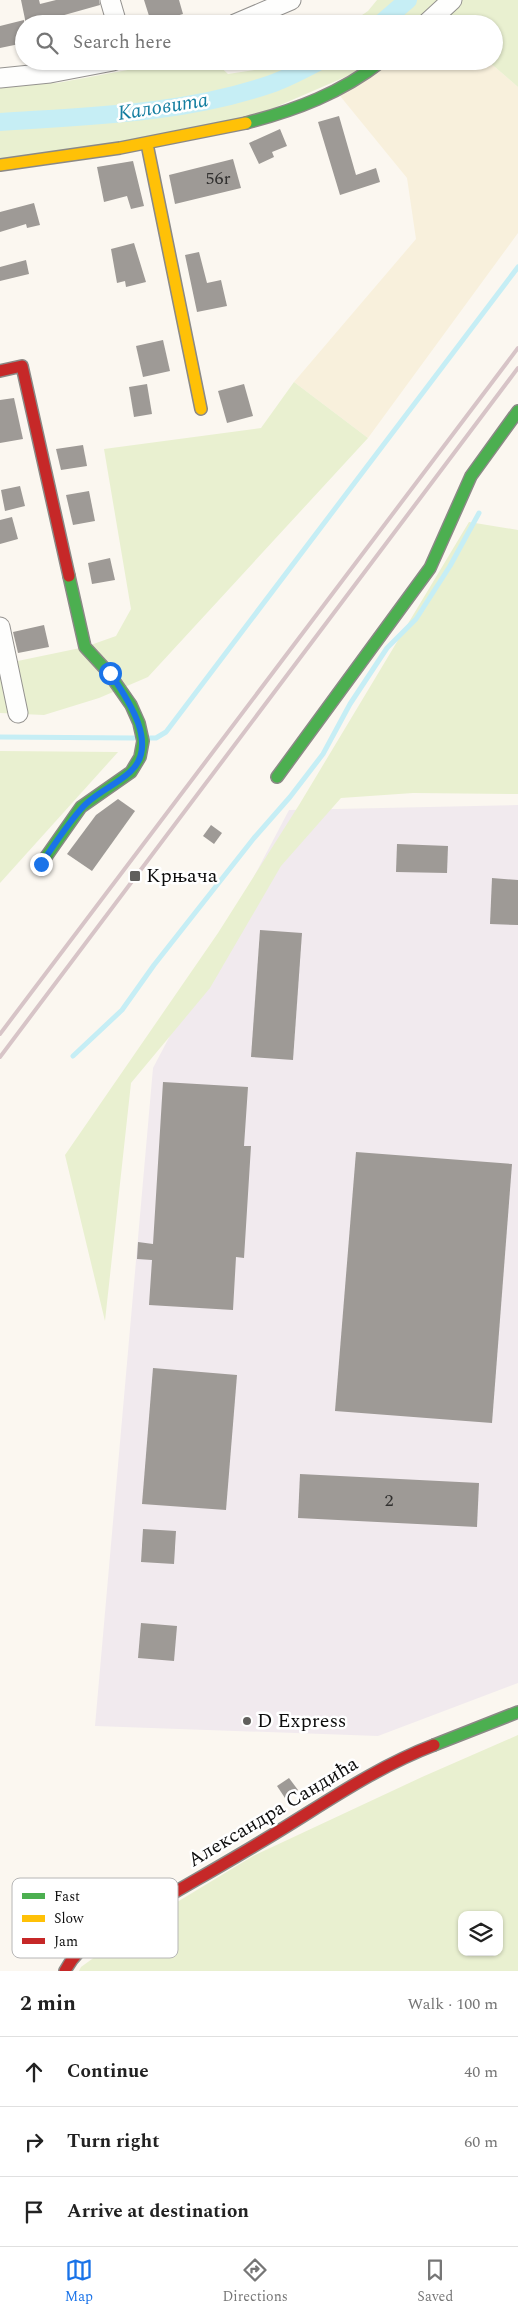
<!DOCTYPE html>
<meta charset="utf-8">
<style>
body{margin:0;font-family:Spectral,serif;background:#f6f6f6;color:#222}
.controls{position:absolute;right:15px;bottom:15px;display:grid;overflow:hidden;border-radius:10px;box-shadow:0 1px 4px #0004}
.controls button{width:45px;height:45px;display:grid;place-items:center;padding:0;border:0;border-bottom:1px solid #e0e0e0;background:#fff;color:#222;font:25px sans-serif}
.stop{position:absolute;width:15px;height:15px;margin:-11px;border:4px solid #1a73e8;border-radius:50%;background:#fff}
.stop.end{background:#1a73e8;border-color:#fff;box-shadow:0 1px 5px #0008}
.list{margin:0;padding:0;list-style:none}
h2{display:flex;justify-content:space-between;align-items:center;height:65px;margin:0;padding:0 20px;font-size:21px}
h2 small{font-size:16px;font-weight:400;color:#767676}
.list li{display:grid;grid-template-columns:32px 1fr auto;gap:15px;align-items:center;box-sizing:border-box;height:70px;padding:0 20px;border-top:1px solid #e0e0e0}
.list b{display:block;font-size:19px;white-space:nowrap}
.list em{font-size:16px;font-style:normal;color:#767676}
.icon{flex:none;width:28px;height:28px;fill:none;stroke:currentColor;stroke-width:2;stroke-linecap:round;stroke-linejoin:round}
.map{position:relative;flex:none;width:518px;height:1971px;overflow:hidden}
.search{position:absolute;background:#fff;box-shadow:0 1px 4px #0004;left:15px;right:15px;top:15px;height:55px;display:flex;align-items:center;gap:12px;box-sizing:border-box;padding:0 18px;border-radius:28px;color:#767676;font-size:19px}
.sheet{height:275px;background:#fff}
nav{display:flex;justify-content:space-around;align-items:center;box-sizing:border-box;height:70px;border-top:1px solid #e0e0e0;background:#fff;font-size:14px;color:#767676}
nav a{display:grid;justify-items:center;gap:2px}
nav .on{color:#1a73e8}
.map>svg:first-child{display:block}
.industrial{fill:#f1eaee}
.farmland{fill:#f8f0dc}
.green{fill:#e9f0d0;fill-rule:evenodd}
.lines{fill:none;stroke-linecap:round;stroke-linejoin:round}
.stream{stroke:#c6eef5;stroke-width:5}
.canal{stroke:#c6eef5;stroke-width:18}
.building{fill:#9e9a96}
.street-casing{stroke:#94928f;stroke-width:21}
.fast-casing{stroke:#8b8986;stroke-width:14}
.slow-casing{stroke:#8b8986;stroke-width:14}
.jam-casing{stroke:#8b8986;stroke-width:14}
.street{stroke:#fefefd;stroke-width:19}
.fast{stroke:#4caf50;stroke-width:11}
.slow{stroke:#ffc107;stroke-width:11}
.jam{stroke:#c62828;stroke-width:11}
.rail{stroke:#d7c4c7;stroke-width:4}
.route{stroke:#1a73e8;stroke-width:6}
.poi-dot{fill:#605f5c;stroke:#fff;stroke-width:2}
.labels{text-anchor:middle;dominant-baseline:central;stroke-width:5;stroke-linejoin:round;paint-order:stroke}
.number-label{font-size:18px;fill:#31302f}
.poi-label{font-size:20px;fill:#0d0d0d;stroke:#fff;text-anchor:start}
.street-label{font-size:20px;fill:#0d0d0d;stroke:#fff}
.water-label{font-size:21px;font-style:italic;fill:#147ea0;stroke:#fff}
.key{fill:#fff;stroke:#b6b6b6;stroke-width:1}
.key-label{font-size:14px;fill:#0d0d0d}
</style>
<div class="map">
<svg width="518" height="1971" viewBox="0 0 518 1971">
<rect width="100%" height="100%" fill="#fbf7f0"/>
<path class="industrial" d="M518,805v878l-140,53 -283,-10 58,-658 136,-258z"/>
<path class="farmland" d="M382,61h106l30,26v146l-150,205 -74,-56 122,-143 -9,-61 -71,-87z"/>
<g class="green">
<path d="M377,0h73l-26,24h-75l19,-13z"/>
<path d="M452,0h66v87l-30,-26h6v-37h-50l-9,-8z"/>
<path d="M157,61h57l14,13 60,-9 6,-4h88l-150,65 -232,39v-81l57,-1 76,-14z"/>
<path d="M294,382l74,56 -220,239 -49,21 -55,17 -44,-2v-86l8,36 77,-16 31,-11 15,-27 -27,-160 157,-21z"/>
<path d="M469,522l49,8v264l-105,-1 -72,5 -60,68 -71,122 -79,95 -26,238 -40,-166 153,-222 81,-128z"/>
<path d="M0,751l118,1 -118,131z"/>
<path d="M518,1735v236h-439l2,-4 55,-40 117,-71 169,-79zM462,1915h37v37h-37z"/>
</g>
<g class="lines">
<g class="stream">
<path d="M0,737l134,1"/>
<path d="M150,738h6l10,-6 352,-465"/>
<path d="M73,1056l49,-46 32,-45 100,-127 36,-41 33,-43 27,-50 37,-56 29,-29 34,-53 29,-53"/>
</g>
<g class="canal">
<path d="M380,24l28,-24"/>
<path d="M0,122c91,-6 184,-8 271,-38 17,-6 33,-15 49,-23"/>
</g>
</g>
<g class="building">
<path d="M21,0h18l1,4 16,-4h43l1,5 -57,16v3h-17z"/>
<path d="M144,0h35l4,14 -24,7 -1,-5 -8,3z"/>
<path d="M24,20v23l-24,5v-22z"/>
<path d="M339,116l17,59 20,-7 4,14 -40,13 -22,-73z"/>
<path d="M280,129l7,17 -15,6 2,5 -15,7 -10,-21z"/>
<path d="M233,159l8,29 -66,16 -6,-29z"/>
<path d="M133,161l11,45 -13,3 -4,-13 -23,6 -7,-35z"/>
<path d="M34,203l6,22 -13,3 -1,-4 -26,8v-20z"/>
<path d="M134,243l12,39 -20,5 -1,-6 -8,2 -6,-34z"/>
<path d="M199,252l8,31 14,-3 6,26 -30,6 -12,-57z"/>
<path d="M26,260l3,14 -29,7v-14z"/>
<path d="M163,340l7,31 -27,6 -7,-31z"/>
<path d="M147,384l5,30 -18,3 -5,-30z"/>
<path d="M244,384l9,32 -26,7 -9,-32z"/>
<path d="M14,398l9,41 -23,4v-43z"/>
<path d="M83,445l4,21 -26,4 -5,-21z"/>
<path d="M20,486l5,20 -20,5 -4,-21z"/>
<path d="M89,491l6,30 -22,4 -7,-30z"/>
<path d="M12,517l6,22 -18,5v-24z"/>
<path d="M110,558l5,22 -23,4 -4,-21z"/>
<path d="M44,625l5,22 -31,6 -5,-21z"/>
<path d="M118,799l17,12 -43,60 -25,-17 29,-39z"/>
<path d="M211,825l11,8 -8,11 -11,-8z"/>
<path d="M397,844l51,2 -1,27 -51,-1z"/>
<path d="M492,878l26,2v45l-28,-1z"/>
<path d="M260,930l42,3 -9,127 -42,-3z"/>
<path d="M163,1082l85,5 -4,59h7l-7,112 -8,-1 -3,53 -84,-5 3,-45 -15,-1 1,-17 15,2z"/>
<path d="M356,1152l156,12 -20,259 -157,-12z"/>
<path d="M153,1368l84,7 -11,135 -84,-6z"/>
<path d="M300,1474l179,9 -2,44 -179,-9z"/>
<path d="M143,1529l33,2 -2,33 -33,-2z"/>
<path d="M141,1623l36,3 -3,35 -36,-3z"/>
<path d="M289,1778l9,12 -13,8 -8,-12z"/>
</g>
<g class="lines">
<g class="street-casing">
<g id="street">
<path d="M110,0l7,24"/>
<path d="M235,24l56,-24"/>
<path d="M426,24l26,-24"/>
<path d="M0,78l50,-5 63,-12"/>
<path d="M0,627l18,86"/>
</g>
</g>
<g class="fast-casing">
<g id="fast">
<path d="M246,123c50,-13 95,-30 136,-62"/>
<path d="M277,777l153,-209 41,-92 47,-65"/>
<path d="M41,864l40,-57 50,-35 9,-15 3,-16 -4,-18 -8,-18 -23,-33 -23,-25 -16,-71"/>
<path d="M434,1745l84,-33"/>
</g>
</g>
<g class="slow-casing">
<g id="slow">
<path d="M147,144l54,265"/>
<path d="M0,165l120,-17 126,-25"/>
</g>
</g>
<g class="jam-casing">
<g id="jam">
<path d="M0,371l22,-5 47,210"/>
<path d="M65,1971c17,-34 61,-51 93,-69 34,-20 68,-39 101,-59 58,-34 112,-74 175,-98"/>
</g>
</g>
<use href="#street" class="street"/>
<use href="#fast" class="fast"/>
<use href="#slow" class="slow"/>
<use href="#jam" class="jam"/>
<g class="rail">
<path d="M0,1034l518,-686"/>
<path d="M0,1057l518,-689"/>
</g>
</g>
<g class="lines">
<path class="route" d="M41,864c12,-17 32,-49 46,-61 13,-12 30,-19 43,-31 30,-27 -3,-74 -20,-99"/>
</g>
<g class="poi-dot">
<rect x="129" y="870" width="12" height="12" rx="2.5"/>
<circle cx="247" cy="1721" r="5"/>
</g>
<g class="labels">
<g class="number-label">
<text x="218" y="178">56r</text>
<text x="389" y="1500">2</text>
</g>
<g class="poi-label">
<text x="146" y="876">Крњача</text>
<text x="257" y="1721">D Express</text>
</g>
<g class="street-label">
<text transform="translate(273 1812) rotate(-31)">Александра Сандића</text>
</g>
<g class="water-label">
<text transform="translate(163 107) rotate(-9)">Каловита</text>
</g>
</g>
<rect x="12" y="1878" width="166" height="80" rx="8" class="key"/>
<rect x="22" y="1893" width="23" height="6" fill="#4caf50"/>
<rect x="22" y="1915" width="23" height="7" fill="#ffc107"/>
<rect x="22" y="1938" width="23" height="6" fill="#c62828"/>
<g class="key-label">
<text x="54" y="1901">Fast</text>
<text x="54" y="1923">Slow</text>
<text x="54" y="1946">Jam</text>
</g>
</svg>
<div class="controls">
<button><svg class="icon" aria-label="layers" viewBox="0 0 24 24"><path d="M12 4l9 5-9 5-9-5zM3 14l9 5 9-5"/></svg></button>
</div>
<div class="stop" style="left:110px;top:673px"></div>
<div class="stop end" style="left:41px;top:864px"></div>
<div class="search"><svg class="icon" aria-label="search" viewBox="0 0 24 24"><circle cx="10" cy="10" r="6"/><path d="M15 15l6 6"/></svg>Search here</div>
</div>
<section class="sheet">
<h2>2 min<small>Walk · 100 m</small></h2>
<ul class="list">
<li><svg class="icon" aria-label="ahead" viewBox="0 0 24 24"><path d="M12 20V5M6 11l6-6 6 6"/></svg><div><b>Continue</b></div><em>40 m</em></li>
<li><svg class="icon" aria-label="right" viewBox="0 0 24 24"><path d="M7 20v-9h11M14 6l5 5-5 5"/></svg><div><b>Turn right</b></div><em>60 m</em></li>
<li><svg class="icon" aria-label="arrive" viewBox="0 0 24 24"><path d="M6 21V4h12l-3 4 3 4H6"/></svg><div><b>Arrive at destination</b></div></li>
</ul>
</section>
<nav>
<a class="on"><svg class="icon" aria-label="map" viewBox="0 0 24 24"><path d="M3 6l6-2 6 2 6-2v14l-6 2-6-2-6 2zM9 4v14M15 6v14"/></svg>Map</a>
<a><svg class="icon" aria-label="directions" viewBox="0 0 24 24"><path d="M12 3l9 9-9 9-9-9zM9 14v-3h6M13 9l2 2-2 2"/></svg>Directions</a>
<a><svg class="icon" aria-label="saved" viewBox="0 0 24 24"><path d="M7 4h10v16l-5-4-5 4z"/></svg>Saved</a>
</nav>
